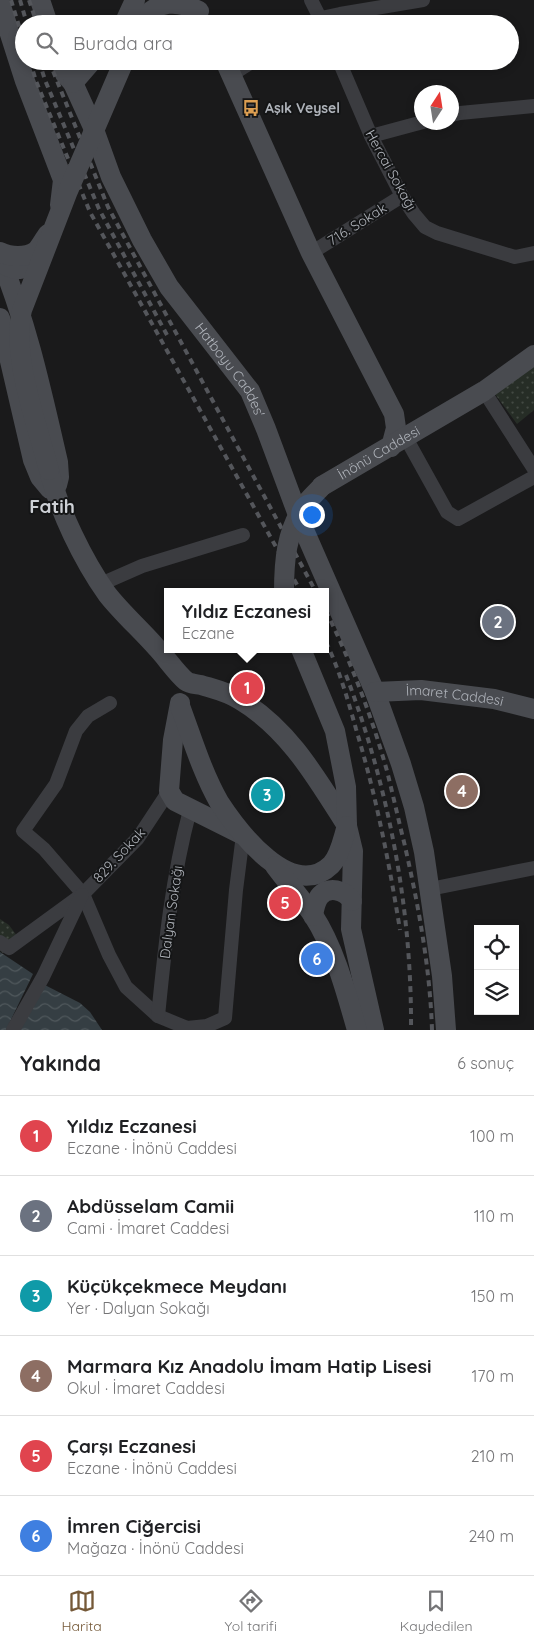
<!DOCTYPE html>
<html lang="tr">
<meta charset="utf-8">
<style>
body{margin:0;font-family:Quicksand,sans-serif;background:#f2f2f2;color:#202124}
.controls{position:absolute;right:15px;bottom:15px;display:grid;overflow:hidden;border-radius:0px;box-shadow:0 2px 8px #0003}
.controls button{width:45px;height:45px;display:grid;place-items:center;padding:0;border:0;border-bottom:1px solid #e0e0e0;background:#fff;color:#202124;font:25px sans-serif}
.compass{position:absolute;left:414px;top:85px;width:45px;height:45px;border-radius:50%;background:#fff;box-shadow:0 2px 8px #0003;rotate:12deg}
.you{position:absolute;left:311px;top:514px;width:18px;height:18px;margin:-12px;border:4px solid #fff;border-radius:50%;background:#1a73e8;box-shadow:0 0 0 8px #1a73e833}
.badge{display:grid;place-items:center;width:32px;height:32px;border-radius:50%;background:#755938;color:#fff;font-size:16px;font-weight:700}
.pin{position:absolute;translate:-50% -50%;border:2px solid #fff;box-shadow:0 1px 5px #0006}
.popup{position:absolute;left:164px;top:588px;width:165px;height:65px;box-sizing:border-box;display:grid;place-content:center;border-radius:0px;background:#fff;filter:drop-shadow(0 1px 4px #0005);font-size:16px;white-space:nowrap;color:#757577}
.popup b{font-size:19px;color:#202124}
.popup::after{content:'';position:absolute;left:50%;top:100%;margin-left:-10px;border:10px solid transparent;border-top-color:#fff}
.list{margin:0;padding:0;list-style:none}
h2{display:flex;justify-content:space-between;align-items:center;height:65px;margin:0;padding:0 20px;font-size:21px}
h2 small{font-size:16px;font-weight:400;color:#757577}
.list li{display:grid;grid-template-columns:32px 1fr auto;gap:15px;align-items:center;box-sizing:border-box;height:80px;padding:0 20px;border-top:1px solid #e0e0e0}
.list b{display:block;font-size:19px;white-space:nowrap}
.list p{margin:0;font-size:16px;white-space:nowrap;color:#757577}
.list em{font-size:16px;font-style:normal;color:#757577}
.icon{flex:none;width:28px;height:28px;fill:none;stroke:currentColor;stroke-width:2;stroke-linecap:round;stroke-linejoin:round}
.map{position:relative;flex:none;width:534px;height:1030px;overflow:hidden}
.search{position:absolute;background:#fff;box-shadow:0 2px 8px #0003;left:15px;right:15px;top:15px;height:55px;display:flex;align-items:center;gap:12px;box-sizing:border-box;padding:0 18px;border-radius:28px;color:#757577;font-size:19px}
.sheet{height:545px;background:#fff}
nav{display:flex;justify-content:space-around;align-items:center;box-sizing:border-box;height:70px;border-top:1px solid #e0e0e0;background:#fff;font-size:14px;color:#757577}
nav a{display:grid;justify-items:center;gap:2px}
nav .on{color:#755938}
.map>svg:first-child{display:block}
.grass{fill:url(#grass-dots)}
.water{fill:url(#water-waves)}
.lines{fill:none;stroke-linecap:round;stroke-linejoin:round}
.street{stroke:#3b3c40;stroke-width:14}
.secondary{stroke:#494b50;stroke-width:20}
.rail{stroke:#54565b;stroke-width:4;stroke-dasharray:6 5;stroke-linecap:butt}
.secondary-bridge{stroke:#494b50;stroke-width:20}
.labels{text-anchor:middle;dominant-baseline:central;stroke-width:4;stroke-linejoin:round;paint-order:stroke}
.poi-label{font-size:14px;font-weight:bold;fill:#aeb2b9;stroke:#141516;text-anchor:start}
.street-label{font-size:14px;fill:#aeb2b9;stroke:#141516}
.district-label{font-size:19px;font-weight:bold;fill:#ced1d6;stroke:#141516}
</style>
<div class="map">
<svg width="534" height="1030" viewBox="0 0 534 1030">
<defs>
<pattern id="grass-dots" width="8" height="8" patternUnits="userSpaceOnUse" patternTransform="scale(1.25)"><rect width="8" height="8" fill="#262d26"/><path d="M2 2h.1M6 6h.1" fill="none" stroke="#434943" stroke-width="1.8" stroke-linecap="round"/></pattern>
<pattern id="water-waves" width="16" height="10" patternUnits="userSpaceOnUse" patternTransform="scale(1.25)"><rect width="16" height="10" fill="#353e43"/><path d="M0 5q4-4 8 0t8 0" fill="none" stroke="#50585c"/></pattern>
</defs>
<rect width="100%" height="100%" fill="#1a1a1b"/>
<g class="grass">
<path d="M534,363v47l-17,14 -22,-30z"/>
<path d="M0,919l9,6 11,15 -17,13 -3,-2z"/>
</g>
<g class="water">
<path d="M0,952l33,22 -27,56h-6z"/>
<path d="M39,982l41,21 10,9 12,18h-89z"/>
</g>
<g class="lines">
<g class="street">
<path d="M311,0l12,24"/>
<path d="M312,24l9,-6 19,-4 83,-14"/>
<path d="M339,61l32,75 31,60 12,18 11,13 12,6 78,24 19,-4"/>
<path d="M231,75l22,-14"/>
<path d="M452,115l8,-2 74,-7"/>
<path d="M371,136l52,-14"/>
<path d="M311,253l91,-57"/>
<path d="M484,391l50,78"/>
<path d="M406,438l41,74 11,7 76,-42"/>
<path d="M101,584l41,-18 101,-31"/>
<path d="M110,703l-22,13 -12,15 -20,53 -33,47 21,18 39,45 26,61 17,32 32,29 29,12 20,-2 18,-8 11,-128 7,-55"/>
<path d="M430,889l104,-21"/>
<path d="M0,942l9,6 74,-54 55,-56 31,-47"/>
<path d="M158,1016c7,-70 14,-139 32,-206"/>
<path d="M13,1030l30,-53 39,-82"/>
</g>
<g class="secondary">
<path d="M40,0l8,24"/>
<path d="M0,3l25,78 38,99 -3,25"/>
<path d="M142,20c16,-20 35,-20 57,-9"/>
<path d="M124,24l11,-24"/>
<path id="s1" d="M61,61l4,13 8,9 20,44 18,50 31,63 27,47 81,104 16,38 35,94 74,169 26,72 13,43 10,45 18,124 4,54"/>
<path d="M225,61l86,192 83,161 2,14 -5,19"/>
<path d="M73,83l19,-22"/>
<path d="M0,258c27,65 42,135 58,204l1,15 -2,8"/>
<path d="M3,264c18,11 23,3 38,-9"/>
<path d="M0,318l33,142 7,17 10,12"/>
<path d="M49,470c10,41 34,90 58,124 14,18 34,36 49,53 9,9 21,27 30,34 4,3 10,3 15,4 13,4 27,7 39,15 49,29 77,79 107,126"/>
<path id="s2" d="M322,486l162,-95 50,-36"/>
<path d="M301,649l34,82 11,56 1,39 6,25 -2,78 23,101"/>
<path id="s3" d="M375,692l46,-2 73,9 40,10"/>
<path d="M180,703l-7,37 -4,51 6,10 66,33"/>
<path d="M180,706c12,32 22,66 39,96 19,29 73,101 112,63 9,-9 12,-27 16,-39"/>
<path d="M275,866c12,16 26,32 38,49 22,34 33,77 44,115"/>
<path d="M313,916c1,-7 2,-13 6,-19 9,-12 26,-7 33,4"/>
</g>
<g class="rail">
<path d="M11,0l13,42"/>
<path d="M20,0l7,24"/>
<path d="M29,0l8,24"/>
<path d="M30,61l6,20 54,131 211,380"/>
<path d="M39,61l6,19 54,129 68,126"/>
<path d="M49,61l59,146 208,385"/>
<path d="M326,611c25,51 46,106 61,160 6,24 11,47 17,71 14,61 26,125 28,188"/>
<path d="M326,642c13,27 22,58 30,87 20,66 33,133 44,201"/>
<path d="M346,675c43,113 66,235 65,355"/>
</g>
<g class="secondary-bridge">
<path d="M0,252c10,5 26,6 36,-1 4,-4 8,-12 12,-17"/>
<path d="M49,470c-12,-46 -38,-114 -27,-160l46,-119 56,-130"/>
<path d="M284,592c0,-30 2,-60 20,-86 5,-7 12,-13 18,-20"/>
</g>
</g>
<defs>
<g id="bus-bare" transform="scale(1.35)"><path d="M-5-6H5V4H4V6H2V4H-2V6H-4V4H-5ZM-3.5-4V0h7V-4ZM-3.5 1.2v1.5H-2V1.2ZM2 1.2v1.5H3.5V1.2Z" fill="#dc9e51" stroke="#141516" stroke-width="2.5" paint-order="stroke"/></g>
</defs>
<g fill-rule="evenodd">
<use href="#bus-bare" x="251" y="108"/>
</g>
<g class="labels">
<g class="poi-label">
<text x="265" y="108">Aşık Veysel</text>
</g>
<g class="street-label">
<text transform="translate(391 170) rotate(61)">Hercai Sokağı</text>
<text transform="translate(357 224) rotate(-32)">716. Sokak</text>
<text stroke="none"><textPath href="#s1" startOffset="355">Hatboyu Caddes'</textPath></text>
<text stroke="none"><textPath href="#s2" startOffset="66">İnönü Caddesi</textPath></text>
<text stroke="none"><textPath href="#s3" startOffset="80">İmaret Caddesi</textPath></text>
<text transform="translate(119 855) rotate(-47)">829. Sokak</text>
<text transform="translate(171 912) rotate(-82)">Dalyan Sokağı</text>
</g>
<g class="district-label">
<text x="52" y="506">Fatih</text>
</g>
</g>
</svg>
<div class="controls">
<button><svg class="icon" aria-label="locate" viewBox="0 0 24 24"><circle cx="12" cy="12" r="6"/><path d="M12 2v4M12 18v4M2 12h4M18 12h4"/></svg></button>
<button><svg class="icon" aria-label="layers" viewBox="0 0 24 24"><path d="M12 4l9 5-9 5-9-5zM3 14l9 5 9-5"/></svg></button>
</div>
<svg class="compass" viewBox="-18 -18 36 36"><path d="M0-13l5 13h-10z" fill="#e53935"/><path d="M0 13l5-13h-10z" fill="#757577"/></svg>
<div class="you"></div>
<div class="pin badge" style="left:247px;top:688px;background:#e0444e">1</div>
<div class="popup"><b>Yıldız Eczanesi</b>Eczane</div>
<div class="pin badge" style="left:498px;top:622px;background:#6b7280">2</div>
<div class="pin badge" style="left:267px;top:795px;background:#0f9aa8">3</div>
<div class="pin badge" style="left:462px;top:791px;background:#8d6e63">4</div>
<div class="pin badge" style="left:285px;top:903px;background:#e0444e">5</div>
<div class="pin badge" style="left:317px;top:959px;background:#3f7fe0">6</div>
<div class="search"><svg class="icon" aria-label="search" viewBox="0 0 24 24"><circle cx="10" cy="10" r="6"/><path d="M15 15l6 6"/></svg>Burada ara</div>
</div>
<section class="sheet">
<h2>Yakında<small>6 sonuç</small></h2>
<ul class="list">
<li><span class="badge" style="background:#e0444e">1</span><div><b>Yıldız Eczanesi</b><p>Eczane · İnönü Caddesi</p></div><em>100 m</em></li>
<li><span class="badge" style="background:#6b7280">2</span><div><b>Abdüsselam Camii</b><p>Cami · İmaret Caddesi</p></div><em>110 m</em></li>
<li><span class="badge" style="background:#0f9aa8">3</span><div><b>Küçükçekmece Meydanı</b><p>Yer · Dalyan Sokağı</p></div><em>150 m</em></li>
<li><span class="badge" style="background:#8d6e63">4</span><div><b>Marmara Kız Anadolu İmam Hatip Lisesi</b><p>Okul · İmaret Caddesi</p></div><em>170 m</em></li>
<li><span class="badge" style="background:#e0444e">5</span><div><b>Çarşı Eczanesi</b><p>Eczane · İnönü Caddesi</p></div><em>210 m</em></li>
<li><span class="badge" style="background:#3f7fe0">6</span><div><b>İmren Ciğercisi</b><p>Mağaza · İnönü Caddesi</p></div><em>240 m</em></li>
</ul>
</section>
<nav>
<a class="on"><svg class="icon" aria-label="map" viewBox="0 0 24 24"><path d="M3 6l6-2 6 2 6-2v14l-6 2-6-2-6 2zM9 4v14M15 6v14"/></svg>Harita</a>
<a><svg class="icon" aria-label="directions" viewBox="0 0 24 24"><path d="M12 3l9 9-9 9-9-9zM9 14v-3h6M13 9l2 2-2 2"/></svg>Yol tarifi</a>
<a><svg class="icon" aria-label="saved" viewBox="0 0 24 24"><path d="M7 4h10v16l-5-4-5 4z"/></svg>Kaydedilen</a>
</nav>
